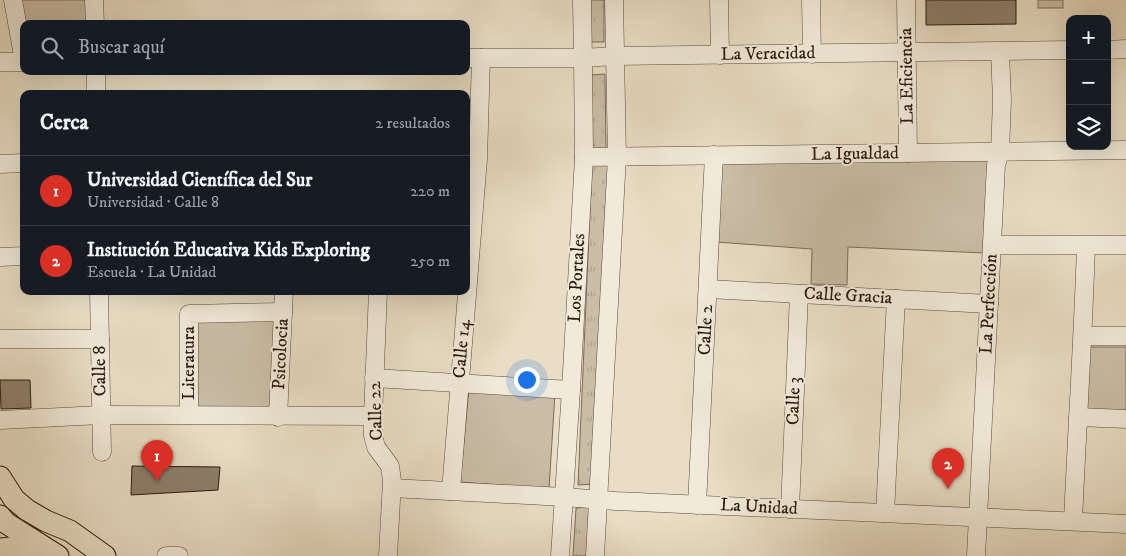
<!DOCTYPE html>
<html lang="es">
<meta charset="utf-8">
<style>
body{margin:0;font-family:"IM FELL DW Pica",serif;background:#242831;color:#f1f3f6}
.controls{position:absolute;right:15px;top:15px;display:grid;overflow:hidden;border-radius:10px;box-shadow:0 5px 20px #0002}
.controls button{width:45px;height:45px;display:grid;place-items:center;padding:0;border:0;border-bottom:1px solid #363941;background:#171b24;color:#f1f3f6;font:25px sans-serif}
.you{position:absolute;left:526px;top:379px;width:18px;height:18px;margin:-12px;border:4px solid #fff;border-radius:50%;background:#1a73e8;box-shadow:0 0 0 8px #1a73e833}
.badge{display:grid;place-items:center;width:32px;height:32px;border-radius:50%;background:#d93025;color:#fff;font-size:16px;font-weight:700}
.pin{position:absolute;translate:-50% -41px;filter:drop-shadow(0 1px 2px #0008)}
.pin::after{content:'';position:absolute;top:26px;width:18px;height:15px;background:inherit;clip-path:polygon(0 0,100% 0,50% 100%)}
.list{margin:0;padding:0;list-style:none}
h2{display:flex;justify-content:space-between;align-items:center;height:65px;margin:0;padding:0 20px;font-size:21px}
h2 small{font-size:16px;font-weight:400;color:#9ea1a6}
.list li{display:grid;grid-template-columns:32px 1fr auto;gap:15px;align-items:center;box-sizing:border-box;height:70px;padding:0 20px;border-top:1px solid #363941}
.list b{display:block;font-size:19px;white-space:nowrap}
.list p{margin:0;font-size:16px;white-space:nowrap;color:#9ea1a6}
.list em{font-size:16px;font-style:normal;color:#9ea1a6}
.icon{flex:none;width:28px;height:28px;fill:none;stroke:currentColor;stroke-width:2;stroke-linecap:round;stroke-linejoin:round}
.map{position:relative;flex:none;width:1126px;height:556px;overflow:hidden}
.search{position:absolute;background:#171b24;box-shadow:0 5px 20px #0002;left:20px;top:20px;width:450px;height:55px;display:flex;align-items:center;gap:12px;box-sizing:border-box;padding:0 18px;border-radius:10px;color:#9ea1a6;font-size:19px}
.panel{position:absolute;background:#171b24;box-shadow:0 5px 20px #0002;left:20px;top:90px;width:450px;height:205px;border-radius:10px}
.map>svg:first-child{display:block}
.grass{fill:url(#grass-tufts);stroke:#7a6b5a}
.park{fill:#c9bda6;stroke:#7a6b5a}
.building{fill:#8e7f6d;stroke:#2b190d}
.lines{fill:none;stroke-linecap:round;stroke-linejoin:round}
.minor-casing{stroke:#5a4a3b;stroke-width:19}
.major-casing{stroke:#2b190d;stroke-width:23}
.minor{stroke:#f1ead9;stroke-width:18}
.major{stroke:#e9dec5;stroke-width:21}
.labels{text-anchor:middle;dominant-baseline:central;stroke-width:4;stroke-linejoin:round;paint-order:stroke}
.street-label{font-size:18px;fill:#2b190d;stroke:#f1ead9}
</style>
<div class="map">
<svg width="1126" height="556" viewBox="0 0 1126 556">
<defs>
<pattern id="grass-tufts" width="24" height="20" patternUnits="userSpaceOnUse" patternTransform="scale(1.25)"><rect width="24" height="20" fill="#c9bda6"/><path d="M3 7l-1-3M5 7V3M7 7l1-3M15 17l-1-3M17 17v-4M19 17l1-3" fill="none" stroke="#ada28e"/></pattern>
</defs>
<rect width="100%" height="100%" fill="#e9dec5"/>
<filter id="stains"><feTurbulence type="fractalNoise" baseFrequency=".004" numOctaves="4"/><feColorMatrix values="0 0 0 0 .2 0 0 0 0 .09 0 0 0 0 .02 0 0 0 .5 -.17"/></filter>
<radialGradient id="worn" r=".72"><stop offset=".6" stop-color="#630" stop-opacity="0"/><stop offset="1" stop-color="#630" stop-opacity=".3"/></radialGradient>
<g class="grass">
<path d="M588,0h16v42h-15z"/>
<path d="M605,74l1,76 -17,1 1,-76z"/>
<path d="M609,164l-15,320 -16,1 14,-320z"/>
<path d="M588,507l3,3 -2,46h-16l3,-48z"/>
</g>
<g class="park">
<path d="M18,0h71l1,24h-66z"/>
<rect x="1038" y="0" width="25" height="8"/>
<path d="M990,156l-6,97 -136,-6 -1,38 -36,-1 1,-35 -96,-7 4,-79z"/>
<path d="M280,315l-5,98 -83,-1 1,-96z"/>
<path d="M1088,347h38v66l-42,-2z"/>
<path d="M469,389l86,4 -6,96 -89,-7z"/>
</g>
<g class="building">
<path d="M926,0h90v24l-90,1z"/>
<path d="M0,380h30l1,28 -30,1z"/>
<path d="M132,466l88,1 -2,23 -87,5z"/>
</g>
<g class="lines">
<g class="minor-casing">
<g id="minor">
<path d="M13,0l11,61"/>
<path d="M94,0l1,24"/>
<path d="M719,0l1,55"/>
<path d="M811,0l1,54"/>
<path d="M906,0l2,153"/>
<path d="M1107,50l19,-1"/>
<path d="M466,58h117l32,-2 455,-6"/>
<path d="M0,62h24"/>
<path d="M96,71v23"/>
<path d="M584,157l542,-7"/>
<path d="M0,164l24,-1"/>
<path d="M992,245h134"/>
<path d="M0,257l24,-1"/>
<path d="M708,289l281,15"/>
<path d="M99,291l3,161"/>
<path d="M378,291l-5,125v19l3,12 14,19 2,15 -4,75"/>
<path d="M1083,336h43"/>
<path d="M0,339h100"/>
<path d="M374,378l197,12"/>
<path d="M189,415v-101l94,-2"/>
<path d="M278,417l6,-126"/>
<path d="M1078,417l48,2"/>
<path d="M0,420l101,-5 272,1"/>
<path d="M392,488l172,9 52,4 510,23"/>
<path d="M451,491l27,-332 3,-101"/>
<path d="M697,505l17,-350"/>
<path d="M790,509l9,-215"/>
<path d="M885,513l11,-214"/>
<path d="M1073,521c4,-91 10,-183 13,-275"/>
<path d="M166,556h13"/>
<path d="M560,556l11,-166 13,-233 -1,-99 -1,-58"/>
<path d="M595,556l22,-399 -3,-157"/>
<path d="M976,556l20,-391 4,-13 2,-52 -2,-48"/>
</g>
</g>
<g class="major-casing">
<g id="major">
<path d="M0,477l14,22 13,11 19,11 24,10 35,25"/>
<path d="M0,516l6,7 52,33"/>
<path d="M0,549c15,-2 29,-2 44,2"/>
</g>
</g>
<use href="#minor" class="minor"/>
<use href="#major" class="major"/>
</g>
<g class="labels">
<g class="street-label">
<text transform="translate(768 54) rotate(-1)">La Veracidad</text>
<text transform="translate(907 76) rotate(-91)">La Eficiencia</text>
<text transform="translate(855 154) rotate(-1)">La Igualdad</text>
<text transform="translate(577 278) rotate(-87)">Los Portales</text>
<text transform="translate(848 296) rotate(3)">Calle Gracia</text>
<text transform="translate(989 304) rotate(-87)">La Perfección</text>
<text transform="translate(706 330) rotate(-87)">Calle 2</text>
<text transform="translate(462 349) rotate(-85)">Calle 14</text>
<text transform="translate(281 354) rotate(-87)">Psicolocia</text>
<text transform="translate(189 363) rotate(-90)">Literatura</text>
<text transform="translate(100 371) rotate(-91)">Calle 8</text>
<text transform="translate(794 401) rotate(-88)">Calle 3</text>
<text transform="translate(376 411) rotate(-92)">Calle 22</text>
<text transform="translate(759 507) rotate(3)">La Unidad</text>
</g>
</g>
<rect width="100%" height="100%" filter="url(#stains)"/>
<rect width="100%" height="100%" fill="url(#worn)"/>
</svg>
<div class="controls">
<button>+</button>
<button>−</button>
<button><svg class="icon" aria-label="layers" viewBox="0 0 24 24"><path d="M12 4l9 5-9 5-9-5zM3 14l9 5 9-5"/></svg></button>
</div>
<div class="you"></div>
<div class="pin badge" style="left:157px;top:481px">1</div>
<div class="pin badge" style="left:948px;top:489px">2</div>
<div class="search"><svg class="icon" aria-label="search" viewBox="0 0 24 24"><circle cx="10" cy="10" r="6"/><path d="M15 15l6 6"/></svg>Buscar aquí</div>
<section class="panel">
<h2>Cerca<small>2 resultados</small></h2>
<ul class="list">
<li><span class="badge">1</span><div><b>Universidad Científica del Sur</b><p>Universidad · Calle 8</p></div><em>220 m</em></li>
<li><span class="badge">2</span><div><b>Institución Educativa Kids Exploring</b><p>Escuela · La Unidad</p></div><em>250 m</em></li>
</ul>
</section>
</div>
